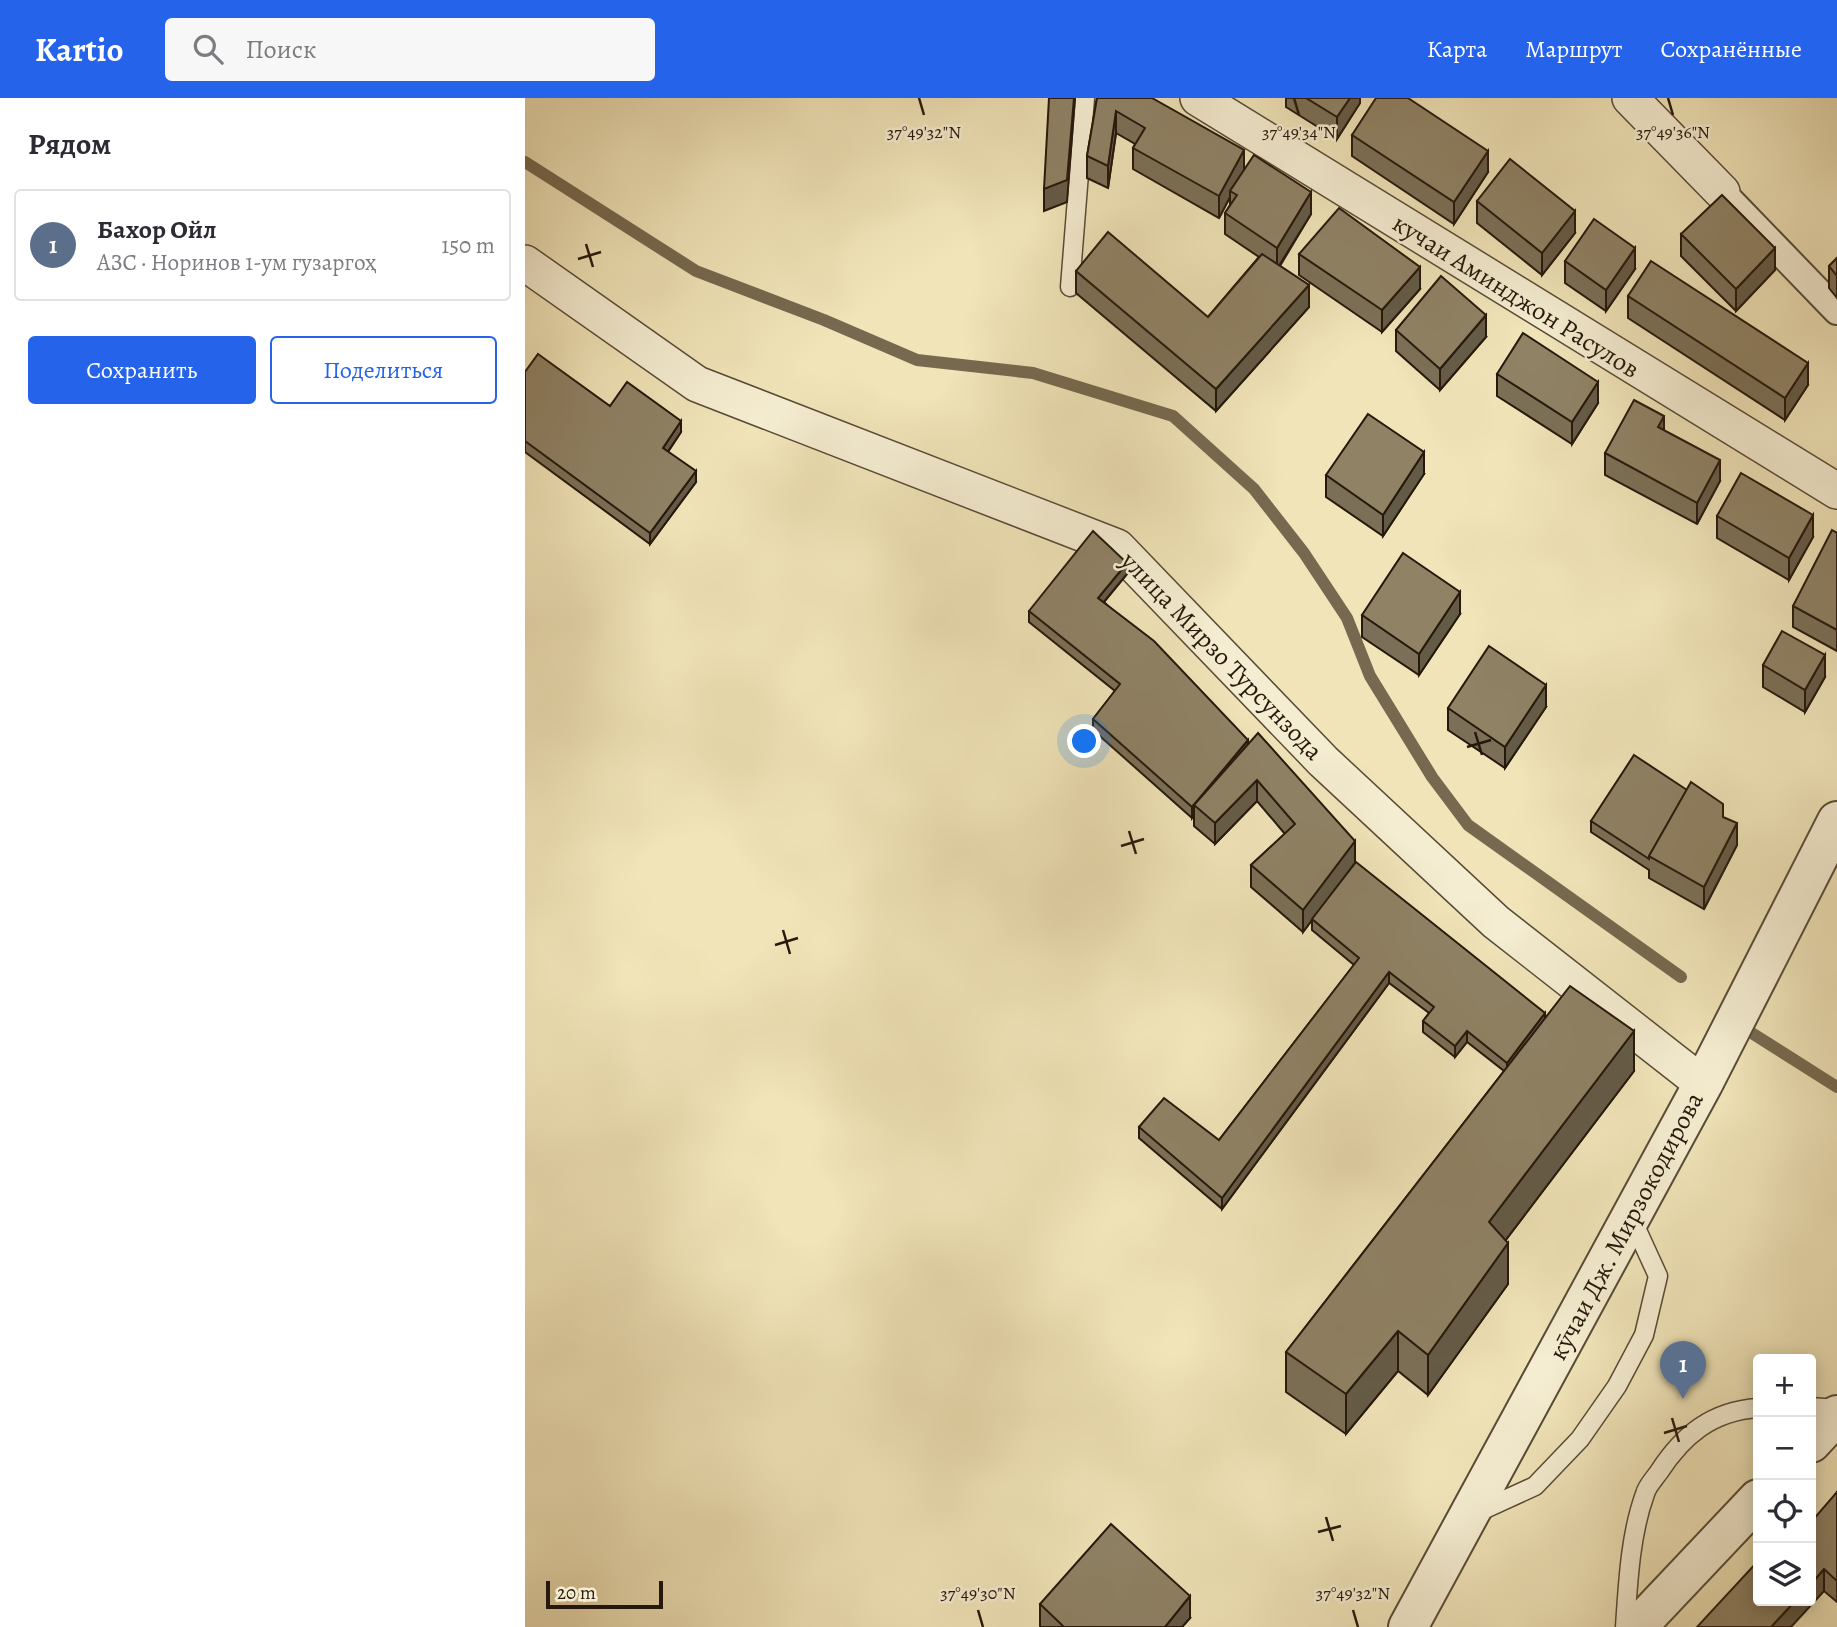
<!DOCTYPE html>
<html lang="ru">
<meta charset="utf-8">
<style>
body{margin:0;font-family:Alegreya,serif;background:#f7f7f7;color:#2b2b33}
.controls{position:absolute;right:21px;bottom:21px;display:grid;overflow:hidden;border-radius:7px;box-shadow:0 4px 18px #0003}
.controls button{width:63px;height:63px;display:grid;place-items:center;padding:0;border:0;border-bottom:2px solid #e1e1e2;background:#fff;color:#2b2b33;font:35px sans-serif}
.scale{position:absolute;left:21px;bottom:18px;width:117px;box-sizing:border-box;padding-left:7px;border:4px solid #26180b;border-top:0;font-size:19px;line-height:24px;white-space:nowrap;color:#26180b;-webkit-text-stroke:5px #f5edd1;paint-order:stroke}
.you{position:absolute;left:560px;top:644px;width:24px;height:24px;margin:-18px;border:5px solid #fff;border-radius:50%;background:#1a73e8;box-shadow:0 0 0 10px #1a73e833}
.badge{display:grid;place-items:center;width:46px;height:46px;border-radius:50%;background:#2563eb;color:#fff;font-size:23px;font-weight:700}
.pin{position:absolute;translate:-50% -58px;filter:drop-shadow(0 2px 4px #0008)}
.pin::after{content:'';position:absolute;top:37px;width:24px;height:21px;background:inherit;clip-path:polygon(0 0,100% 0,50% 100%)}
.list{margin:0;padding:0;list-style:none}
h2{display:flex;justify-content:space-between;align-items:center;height:91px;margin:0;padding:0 28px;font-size:30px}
h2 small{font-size:23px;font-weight:400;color:#7c7c81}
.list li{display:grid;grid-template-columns:46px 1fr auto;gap:21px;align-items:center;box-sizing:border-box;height:112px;margin:0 14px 14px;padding:0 14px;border:2px solid #e1e1e2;border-radius:7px}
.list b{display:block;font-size:26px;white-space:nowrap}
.list p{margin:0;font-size:23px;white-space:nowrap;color:#7c7c81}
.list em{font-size:23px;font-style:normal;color:#7c7c81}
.actions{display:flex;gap:14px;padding:21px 28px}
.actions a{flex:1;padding:16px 0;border:2px solid #2563eb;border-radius:7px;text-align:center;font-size:24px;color:#2563eb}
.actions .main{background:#2563eb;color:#fff}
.icon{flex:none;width:38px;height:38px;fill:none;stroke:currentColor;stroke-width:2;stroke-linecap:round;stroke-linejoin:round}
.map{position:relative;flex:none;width:1312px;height:1529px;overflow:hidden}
header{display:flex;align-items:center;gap:42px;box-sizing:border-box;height:98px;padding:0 35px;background:#2563eb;color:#fff}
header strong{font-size:33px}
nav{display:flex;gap:38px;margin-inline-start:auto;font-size:24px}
.search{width:490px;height:63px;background:#f7f7f7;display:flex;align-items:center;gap:18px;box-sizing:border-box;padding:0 24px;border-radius:7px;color:#7c7c81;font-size:26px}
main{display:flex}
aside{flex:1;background:#fff}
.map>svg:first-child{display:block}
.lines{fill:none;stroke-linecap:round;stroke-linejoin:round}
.stream{stroke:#76694f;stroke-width:12}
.service-casing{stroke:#584b36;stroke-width:21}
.pedestrian-casing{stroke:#584b36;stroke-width:30}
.minor-casing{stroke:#584b36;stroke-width:38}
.tertiary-casing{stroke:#584b36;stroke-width:42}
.service{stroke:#f5edd1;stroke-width:18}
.pedestrian{stroke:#f5edd1;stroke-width:26}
.minor{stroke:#f5edd1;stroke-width:35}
.tertiary{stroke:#f5edd1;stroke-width:38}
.wall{fill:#7b7057;stroke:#26180b;stroke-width:2}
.shaded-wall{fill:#645b47;stroke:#26180b;stroke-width:2}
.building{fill:#8f8265;stroke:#26180b;stroke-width:2}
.ticks{fill:none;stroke:#26180b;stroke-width:2.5}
.labels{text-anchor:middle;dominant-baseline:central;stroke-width:5;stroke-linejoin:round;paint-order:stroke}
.street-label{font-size:26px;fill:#26180b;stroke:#f5edd1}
.ticks-label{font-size:18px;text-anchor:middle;fill:#26180b;stroke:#f5edd1;stroke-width:5;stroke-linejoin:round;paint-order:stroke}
</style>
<header>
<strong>Kartio</strong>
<div class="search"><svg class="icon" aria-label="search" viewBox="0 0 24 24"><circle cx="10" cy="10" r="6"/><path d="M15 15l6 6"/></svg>Поиск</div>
<nav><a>Карта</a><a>Маршрут</a><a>Сохранённые</a></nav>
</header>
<main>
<aside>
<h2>Рядом<small></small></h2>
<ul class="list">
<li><span class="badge" style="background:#5c6f8a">1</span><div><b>Бахор Ойл</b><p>АЗС · Норинов 1-ум гузаргоҳ</p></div><em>150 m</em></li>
</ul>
<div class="actions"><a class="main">Сохранить</a><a>Поделиться</a></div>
</aside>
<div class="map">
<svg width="1312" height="1529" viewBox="0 0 1312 1529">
<rect width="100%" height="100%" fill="#f0e4b8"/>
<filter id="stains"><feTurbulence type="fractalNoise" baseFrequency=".00286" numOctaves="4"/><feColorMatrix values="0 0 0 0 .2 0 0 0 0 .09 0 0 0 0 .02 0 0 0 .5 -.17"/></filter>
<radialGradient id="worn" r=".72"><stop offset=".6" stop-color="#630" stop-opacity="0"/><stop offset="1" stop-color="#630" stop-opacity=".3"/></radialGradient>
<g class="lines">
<g class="stream">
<path d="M0,64l171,109 128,49 93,40 116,13 140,43 81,73 50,64 43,65 23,58 62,101 36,48 213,152"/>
<path d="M1222,932l90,57"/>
</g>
<g class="service-casing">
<g id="service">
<path d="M545,189l15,-189"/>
<path d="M1286,1309l26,2"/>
<path d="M951,1415l59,-27 45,-47 37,-53 27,-51 14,-59 -27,-59"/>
<path d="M1100,1529c3,-43 5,-92 20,-133 2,-8 9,-15 14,-22 24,-37 53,-61 99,-64"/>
</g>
</g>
<g class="pedestrian-casing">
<path id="pedestrian" d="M1197,94l115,119"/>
</g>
<g class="minor-casing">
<g id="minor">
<path d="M673,0l639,393"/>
<path d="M1105,0l92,94"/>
<path d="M0,165l172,121 420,163 206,214 173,161 207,162"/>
</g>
</g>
<g class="tertiary-casing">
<g id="tertiary">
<path d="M1286,1345l26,-28"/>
<path d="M883,1529l295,-543 134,-263"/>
<path d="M1112,1529l121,-128"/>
</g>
</g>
<use href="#service" class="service"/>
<use href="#pedestrian" class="pedestrian"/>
<use href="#minor" class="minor"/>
<use href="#tertiary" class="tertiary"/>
</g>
<g class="wall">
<path d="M572,0l147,72 67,44 -31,52 29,41 -93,104 -140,-118v-22l132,46 51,-60 -34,-23v-21l5,-8v-8l-11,21 -86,-49v-21l2,-4 -19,-11 -8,55 -21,-10v-22z"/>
<path d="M761,0h74v5l-23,36 -51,-32z"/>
<path d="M827,37l136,37 -34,52 -102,-68z"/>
<path d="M952,103l98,32 -33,42 -65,-52z"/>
<path d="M1156,136l94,36 -39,41 -55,-55z"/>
<path d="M774,156l121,35 -38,43 -83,-57z"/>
<path d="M1312,160v40l-8,-10v-22z"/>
<path d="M1040,163l70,8 -29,42 -41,-28z"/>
<path d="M1103,198l180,89 -23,35 -157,-102z"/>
<path d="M871,232l90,7 -46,53 -44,-39z"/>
<path d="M0,274l85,34 71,26 -13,20 28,30 -46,62 -125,-92z"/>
<path d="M972,276l101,29 -26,41 -75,-48z"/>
<path d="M1080,355l115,28 -23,43 -92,-49z"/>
<path d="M899,376l-41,62 -57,-39v-22z"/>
<path d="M1192,418l96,21 -24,43 -72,-42z"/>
<path d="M1312,435v118l-44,-24v-21z"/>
<path d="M602,476l-23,28 144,143 107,118 190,155 89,53 -129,170 3,43 -80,111 -30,-24 -52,63 -60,-42v-40l218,-281 -37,-29 -12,15 -32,-25v-11l6,-8 -40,-30 -167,226 -83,-71v-11l80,13 135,-175 -42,-35v-10l-9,12 -52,-45v-22l34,-31 -28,-33 -42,43 -21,-18v-11l-2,3 -99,-88v-11l22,-28 -86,-69v-11z"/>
<path d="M935,516l-41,61 -57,-38v-22z"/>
<path d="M1238,567l62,12 -20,35 -42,-25z"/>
<path d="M1021,609l-41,61 -57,-38v-22z"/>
<path d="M1162,692l36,27 14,28 -33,64 -55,-31v-8l-58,-38v-11z"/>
<path d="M1312,1394v110l-13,-11 -66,10z"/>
<path d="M515,1506l150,14 -8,9h-141l-1,-1z"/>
</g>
<g class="shaded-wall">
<path d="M549,0h1l-8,104 -23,9v-22z"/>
<path d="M825,0h10v5l-23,36v-22z"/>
<path d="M591,13v22l-8,55v-22z"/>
<path d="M719,52v22l-14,19v6l-11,21v-22z"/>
<path d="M963,53v21l-34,52v-22z"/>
<path d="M786,94v22l-34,55v-21z"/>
<path d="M1050,113v22l-33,42v-22z"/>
<path d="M1110,150v21l-29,42v-21z"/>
<path d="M1250,150v22l-39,41v-22z"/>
<path d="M895,169v22l-38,43v-22z"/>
<path d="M784,187v22l-93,104v-22z"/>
<path d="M961,217v22l-46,53v-21z"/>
<path d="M1283,265v22l-23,35v-22z"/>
<path d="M1073,284v21l-26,41v-22z"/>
<path d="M1139,318v22l-6,-11z"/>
<path d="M156,323v11l-18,27v-11z"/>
<path d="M899,354v22l-41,62v-21z"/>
<path d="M1195,362v21l-23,43v-21z"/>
<path d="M171,373v11l-46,62v-11z"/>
<path d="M1288,417v22l-24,43v-22z"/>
<path d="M602,465v11l-29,35v-11z"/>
<path d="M935,494v22l-41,61v-21z"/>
<path d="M1300,557v22l-20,35v-22z"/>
<path d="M1021,587v22l-41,61v-21z"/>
<path d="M723,642v11l-54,54v10l-2,3v-11z"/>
<path d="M732,682v21l-42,43v-21z"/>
<path d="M1212,725v22l-33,64v-22z"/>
<path d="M830,743v22l-52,69v-22z"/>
<path d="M864,874v11l-167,226v-11z"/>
<path d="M1020,915v11l-38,50v-11z"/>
<path d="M942,933v11l-12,15v-11z"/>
<path d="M1109,933v40l-145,191v-40z"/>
<path d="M983,1145v41l-80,111v-40z"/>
<path d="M873,1233v40l-52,63v-40z"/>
<path d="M1299,1471v22l-33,36h-20l24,-26h16v-17z"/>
<path d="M665,1498v22l-8,9h-17z"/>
</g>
<g class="building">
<path d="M524,0h25l-7,82 -23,9z"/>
<path d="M572,0h55l92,52 -25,46 -86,-48 12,-20 -29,-17 -8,55 -21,-10z"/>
<path d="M781,0h44l-13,19z"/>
<path d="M851,0h32l80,53 -34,51 -102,-67z"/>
<path d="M729,57l57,37 -34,56 -52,-35 12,-18 -7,-4z"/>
<path d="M985,61l65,52 -33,42 -65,-52z"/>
<path d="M1197,97l53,53 -39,41 -55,-55z"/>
<path d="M814,110l81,59 -38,43 -83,-56z"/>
<path d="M1069,121l41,29 -29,42 -41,-29z"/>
<path d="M583,134l100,85 54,-63 47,31 -93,104 -140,-118z"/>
<path d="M1312,160v18l-8,-10z"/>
<path d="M1126,163l157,102 -23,35 -157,-102z"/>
<path d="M916,178l45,39 -46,54 -44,-39z"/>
<path d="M998,235l75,49 -26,40 -75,-48z"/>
<path d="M13,256l72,52 17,-24 54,39 -18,27 33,23 -46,62 -125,-92v-69z"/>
<path d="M1109,302l30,16 -6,11 62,33 -23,43 -92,-50z"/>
<path d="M843,316l56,38 -41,63 -57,-40z"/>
<path d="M1216,375l72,42 -24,43 -72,-42z"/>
<path d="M1307,432l5,3v97l-44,-24z"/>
<path d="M568,433l34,32 -29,35 56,43 94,99 -56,67 -99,-88 27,-35 -91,-73z"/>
<path d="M878,455l57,39 -41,62 -57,-39z"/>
<path d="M1257,533l43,24 -20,35 -42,-25z"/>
<path d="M964,548l57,39 -41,62 -57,-39z"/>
<path d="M733,635l97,108 -52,69 -52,-45 44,-41 -38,-44 -42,43 -21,-18z"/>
<path d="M1109,657l53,35 -38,66v3l-58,-38z"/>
<path d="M1166,684l32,22v13l14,6 -33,64 -55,-31z"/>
<path d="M831,764l189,151 -38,50 -40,-32 -12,15 -32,-25 11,-14 -45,-35 -167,226 -83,-71 25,-29 55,42 140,-182 -47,-39z"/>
<path d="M1045,888l64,45 -145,191 19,21 -80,112 -30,-24 -52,63 -60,-42z"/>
<path d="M1312,1394v89l-13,-12 -13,15v-62z"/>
<path d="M586,1426l79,72 -25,31h-101l-24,-23z"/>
<path d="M1233,1463v40h37l-24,26h-74z"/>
</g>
<path class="ticks" d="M394,0l5,17M769,0l5,17M1143,0l5,17M61,146l7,23M53,161l23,-7M950,634l7,23M942,649l24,-7M604,733l7,23M596,748l23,-7M258,832l7,24M250,847l23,-7M1147,1320l7,24M1139,1335l23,-7M801,1419l7,24M793,1434l23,-6M453,1512l5,17M828,1512l5,17"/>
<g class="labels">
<g class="street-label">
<text transform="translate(991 198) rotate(32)">кучаи Аминджон Расулов</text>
<text transform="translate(697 558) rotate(46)">улица Мирзо Турсунзода</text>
<text transform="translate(1101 1128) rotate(-62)">кӯчаи Дж. Мирзокодирова</text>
</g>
</g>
<g class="ticks-label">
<text x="399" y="40">37°49'32"N</text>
<text x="774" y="40">37°49'34"N</text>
<text x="1148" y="40">37°49'36"N</text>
<text x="453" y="1501">37°49'30"N</text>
<text x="828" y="1501">37°49'32"N</text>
</g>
<rect width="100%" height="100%" filter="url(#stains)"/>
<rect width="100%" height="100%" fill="url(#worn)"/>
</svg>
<div class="controls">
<button>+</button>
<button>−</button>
<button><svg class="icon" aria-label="locate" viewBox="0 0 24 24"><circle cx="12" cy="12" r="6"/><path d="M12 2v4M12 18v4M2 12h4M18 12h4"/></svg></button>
<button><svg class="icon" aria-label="layers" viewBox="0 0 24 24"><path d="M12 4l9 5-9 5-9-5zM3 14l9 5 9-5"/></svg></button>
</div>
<div class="scale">20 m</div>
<div class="you"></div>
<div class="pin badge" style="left:1158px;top:1301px;background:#5c6f8a">1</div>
</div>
</main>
